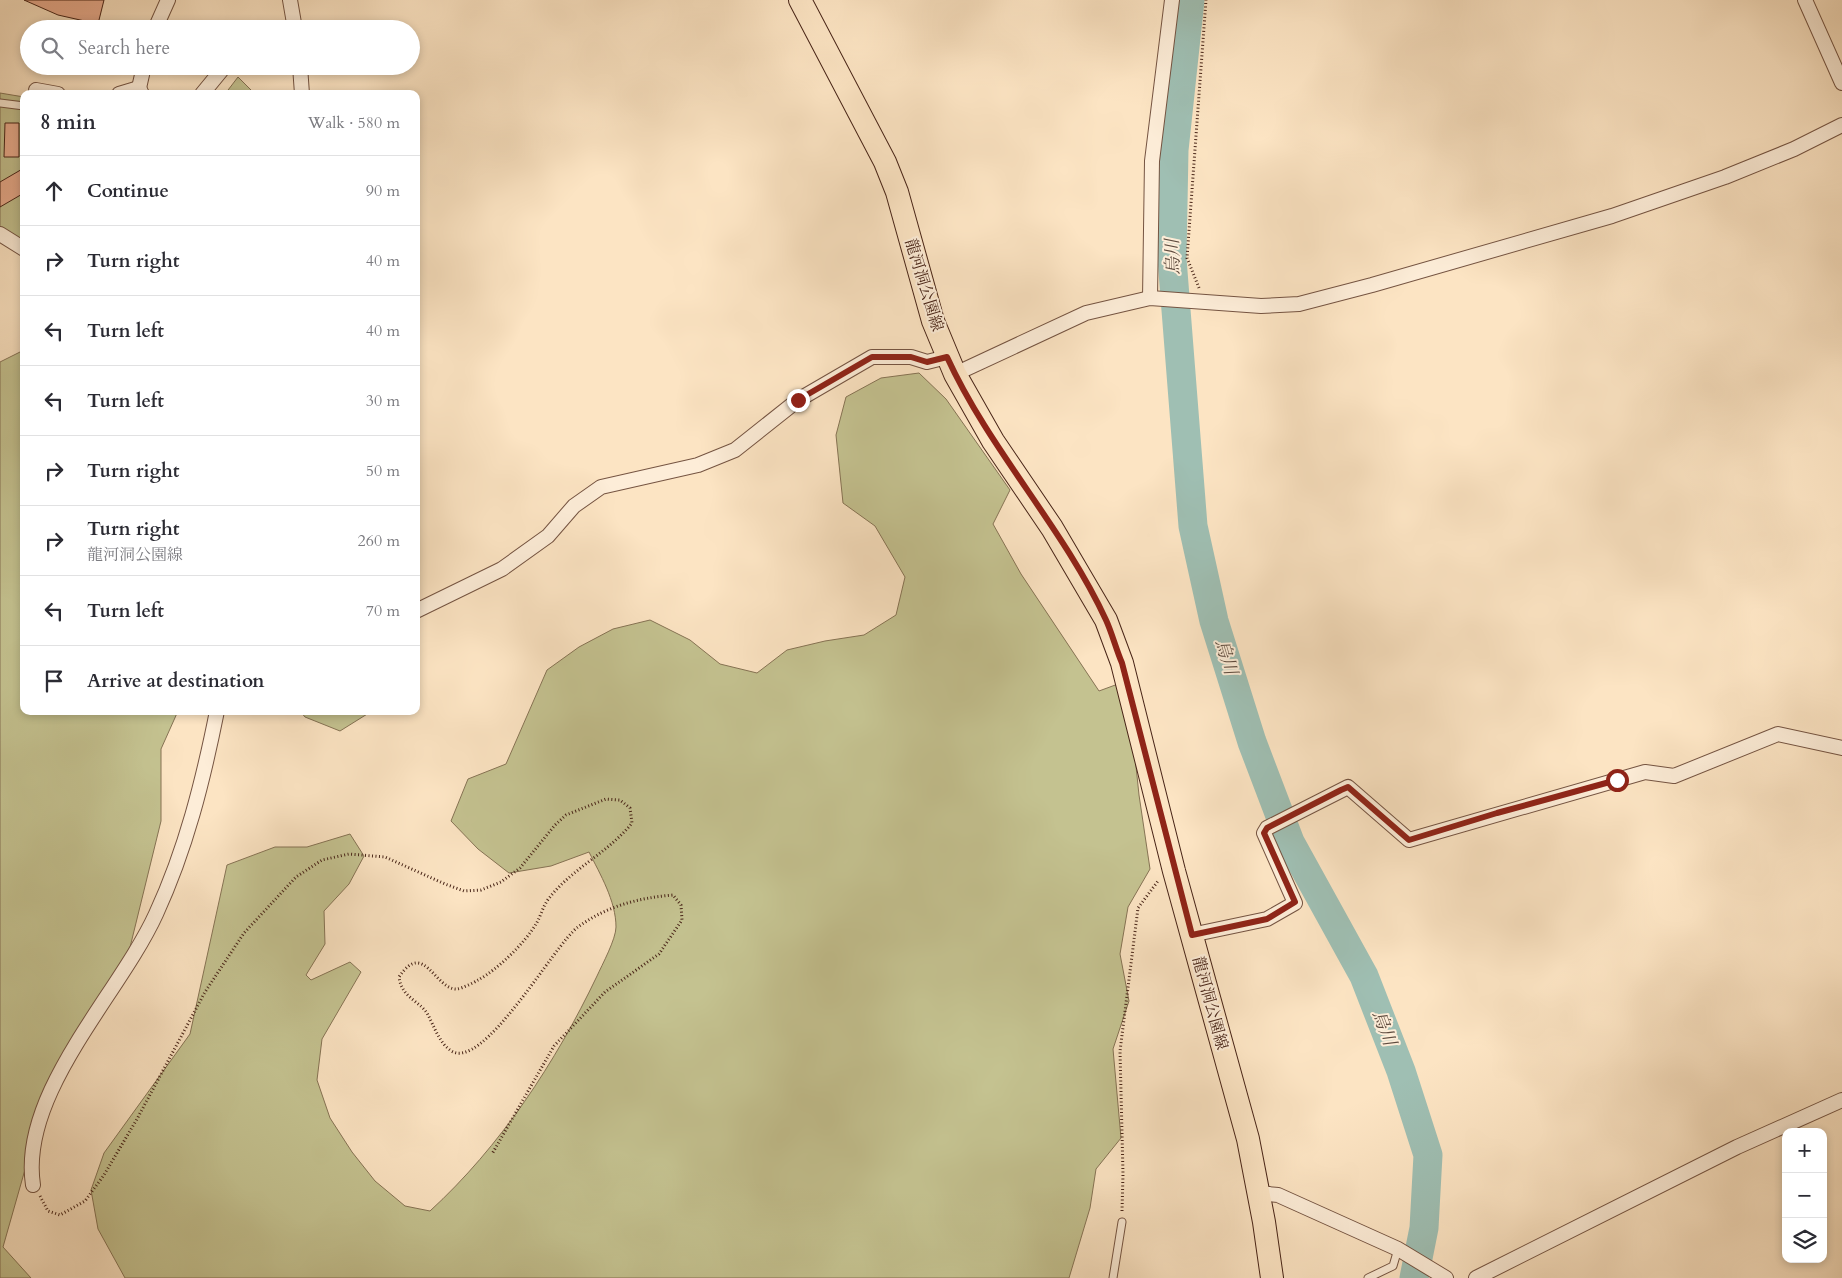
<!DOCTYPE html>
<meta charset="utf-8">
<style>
body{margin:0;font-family:Cardo,"Noto Serif JP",serif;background:#f7f7f7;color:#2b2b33}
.controls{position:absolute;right:15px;bottom:15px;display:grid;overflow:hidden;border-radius:10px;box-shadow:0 2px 8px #0003}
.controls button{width:45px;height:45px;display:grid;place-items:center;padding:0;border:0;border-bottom:1px solid #e1e1e2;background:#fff;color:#2b2b33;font:25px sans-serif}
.stop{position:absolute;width:15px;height:15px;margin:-11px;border:4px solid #8f2418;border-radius:50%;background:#fff}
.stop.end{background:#8f2418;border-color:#fff;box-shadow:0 1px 5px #0008}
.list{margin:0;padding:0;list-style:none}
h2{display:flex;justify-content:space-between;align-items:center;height:65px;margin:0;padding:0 20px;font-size:21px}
h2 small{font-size:16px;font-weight:400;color:#7c7c81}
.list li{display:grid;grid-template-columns:32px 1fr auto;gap:15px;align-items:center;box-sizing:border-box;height:70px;padding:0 20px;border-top:1px solid #e1e1e2}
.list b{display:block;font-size:19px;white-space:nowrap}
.list p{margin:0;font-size:16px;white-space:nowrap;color:#7c7c81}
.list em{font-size:16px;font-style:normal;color:#7c7c81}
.icon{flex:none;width:28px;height:28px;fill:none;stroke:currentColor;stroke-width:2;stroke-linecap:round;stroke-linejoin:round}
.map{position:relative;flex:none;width:1842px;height:1278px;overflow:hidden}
.search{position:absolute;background:#fff;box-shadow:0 2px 8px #0003;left:20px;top:20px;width:400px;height:55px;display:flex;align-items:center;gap:12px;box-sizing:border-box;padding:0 18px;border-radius:28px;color:#7c7c81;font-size:19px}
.panel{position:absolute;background:#fff;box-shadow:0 2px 8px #0003;left:20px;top:90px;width:400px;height:625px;border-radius:10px}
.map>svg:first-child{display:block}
.green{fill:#c4c290;stroke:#867354}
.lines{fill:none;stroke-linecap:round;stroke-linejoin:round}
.river{stroke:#9fbfb3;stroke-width:29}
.building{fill:#eaad8f;stroke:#482417}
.lane-casing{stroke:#755442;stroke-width:9}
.street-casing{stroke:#755442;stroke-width:16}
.primary-casing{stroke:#482417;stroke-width:24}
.path{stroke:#482417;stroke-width:3;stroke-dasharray:1 2.5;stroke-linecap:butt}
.lane{stroke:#fdedd8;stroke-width:7}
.street{stroke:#fdedd8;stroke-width:14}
.primary{stroke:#fce4c3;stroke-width:22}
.route{stroke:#8f2418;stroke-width:6}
.labels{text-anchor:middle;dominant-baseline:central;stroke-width:4;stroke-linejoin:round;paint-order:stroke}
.street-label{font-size:16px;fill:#482417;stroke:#fdedd8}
.water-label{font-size:18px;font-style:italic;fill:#5e4b3e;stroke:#fdedd8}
</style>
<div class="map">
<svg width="1842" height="1278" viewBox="0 0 1842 1278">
<rect width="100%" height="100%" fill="#fce4c3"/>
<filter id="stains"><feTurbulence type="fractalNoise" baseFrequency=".004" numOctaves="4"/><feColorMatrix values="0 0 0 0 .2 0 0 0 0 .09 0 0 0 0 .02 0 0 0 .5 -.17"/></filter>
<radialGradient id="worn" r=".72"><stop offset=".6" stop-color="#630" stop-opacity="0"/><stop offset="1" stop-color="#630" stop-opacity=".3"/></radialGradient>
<g class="green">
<path d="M238,77l15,15v2h-28z"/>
<path d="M0,93l24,4v146l-24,-13z"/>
<path d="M24,350v361h154l-17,38v72l-40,163 -47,63 -46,112 -25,88 28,31h-31v-916z"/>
<path d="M919,373l27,26 64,91 -17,34 28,50 78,117 19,-7 14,44 7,67 11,74 -22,38 -8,47 9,47 -16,48 8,89 -25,31 -6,39 -21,70h-944l-27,-49 -7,-39 13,-37 86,-119 37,-169 48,-18h32l43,-13 14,22 -15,28 -25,27 1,33 -19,31 5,5 39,-18 11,10 -39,67 -5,41 13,38 22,34 23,29 30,25 25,5c70,-64 126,-149 167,-235 5,-11 19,-37 19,-49 0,-26 -16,-53 -27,-75l-38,14 -42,7 -31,-24 -27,-28 17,-42 38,-15 41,-94 32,-23 34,-18 37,-9 40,20 30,24 37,9 30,-23 38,-9 39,-6 32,-20 9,-38 -30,-51 -32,-23 -7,-68 10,-38 35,-19z"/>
<path d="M300,711h72l-32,20 -35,-14z"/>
</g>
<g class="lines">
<path class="river" d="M1190,0l-16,150 -2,109 21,267 21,95 38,121 38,100 74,134 37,95 27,84 -4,73 -10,50"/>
</g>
<g class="building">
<path d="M24,0h80l-6,24 -40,-9z"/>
<path d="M5,123h14v34h-15z"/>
<path d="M24,168v25l-24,14v-25z"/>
</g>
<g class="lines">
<g class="lane-casing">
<g id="lane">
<path d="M0,103l24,3"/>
<path d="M1113,1278l9,-56"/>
<path d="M1368,1278l25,-12 5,-17"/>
</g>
</g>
<g class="street-casing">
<g id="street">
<path d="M290,0l5,29"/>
<path d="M1805,0l37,83"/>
<path d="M155,29l13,-29"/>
<path d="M300,66l2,28"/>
<path d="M139,88l5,-22"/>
<path d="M36,90l22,4"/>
<path d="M119,94l20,-6 3,6"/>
<path d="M202,94l23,-28"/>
<path d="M0,234l24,15"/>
<path d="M1150,298l2,-137 20,-161"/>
<path d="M955,374l131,-61 64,-15 111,8 38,-2 73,-19 240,-69 113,-39 69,-28 48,-24"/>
<path d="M416,611l86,-42 46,-33 26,-30 27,-19 97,-22 37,-15 63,-50 74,-43h39l16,5 20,-5"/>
<path d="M1191,935l76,-16 28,-16 -31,-70 3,-5 81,-41 61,53 236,-68 29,4 104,-42 64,14"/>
<path d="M33,1185c-14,-92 86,-190 123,-271 30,-65 47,-133 61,-203"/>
<path d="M1258,1193l20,2 120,54 48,29"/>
<path d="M1476,1278l261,-131 105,-47"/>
</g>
</g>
<g class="primary-casing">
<path id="primary" d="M800,0l85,162 12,30 36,129 22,53 38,67 59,87 54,92 16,43 52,208 74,268 16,83 8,56"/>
</g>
<g class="path">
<path d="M1199,288l-12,-30 19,-258"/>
<path d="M40,1196l8,15 12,4 25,-14 19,-26 33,-56 68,-127 39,-59 52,-56 26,-17 27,-6 36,3 60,27 19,7 17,-1 20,-8 19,-14 35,-43 11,-10 40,-16 14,1 10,8 2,15c-23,29 -59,45 -82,74 -7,8 -9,19 -14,27 -11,19 -39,46 -58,56 -5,3 -15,8 -21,9 -22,1 -33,-50 -58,-12 3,22 22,24 29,38 6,11 11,27 22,35 32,25 105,-107 128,-123 29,-21 60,-29 95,-32l8,10 1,15 -23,34 -54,38 -51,54 -62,108"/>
<path d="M1122,1211l1,-37 -3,-123 18,-143 20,-27"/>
</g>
<use href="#lane" class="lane"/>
<use href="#street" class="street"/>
<use href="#primary" class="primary"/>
</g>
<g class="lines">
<path class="route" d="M798,400l74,-43h39l16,5 20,-5c43,94 116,170 159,263 6,13 10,29 16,43l70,272 75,-16 28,-17 -31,-69 3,-5 74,-38 7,-3 61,53 88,-27 120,-33"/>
</g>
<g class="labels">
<g class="street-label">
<text transform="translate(924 285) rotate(73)">龍河洞公園線</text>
<text transform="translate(1210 1003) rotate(75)">龍河洞公園線</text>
</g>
<g class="water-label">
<text transform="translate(1173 257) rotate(-92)">烏川</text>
<text transform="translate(1226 657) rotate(73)">烏川</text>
<text transform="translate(1384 1028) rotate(69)">烏川</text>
</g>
</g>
<rect width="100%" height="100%" filter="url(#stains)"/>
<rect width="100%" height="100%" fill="url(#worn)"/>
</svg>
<div class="controls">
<button>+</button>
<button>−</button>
<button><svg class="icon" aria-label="layers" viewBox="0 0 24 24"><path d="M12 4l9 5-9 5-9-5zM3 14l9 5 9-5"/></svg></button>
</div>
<div class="stop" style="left:1617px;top:780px"></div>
<div class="stop end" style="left:798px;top:400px"></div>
<div class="search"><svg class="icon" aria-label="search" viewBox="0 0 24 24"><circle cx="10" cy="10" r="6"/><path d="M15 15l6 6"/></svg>Search here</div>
<section class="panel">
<h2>8 min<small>Walk · 580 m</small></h2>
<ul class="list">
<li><svg class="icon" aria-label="ahead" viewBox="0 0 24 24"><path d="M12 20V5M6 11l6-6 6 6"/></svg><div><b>Continue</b></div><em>90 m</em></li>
<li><svg class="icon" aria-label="right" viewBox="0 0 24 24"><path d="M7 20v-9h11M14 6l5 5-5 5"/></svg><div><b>Turn right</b></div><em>40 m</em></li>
<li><svg class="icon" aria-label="left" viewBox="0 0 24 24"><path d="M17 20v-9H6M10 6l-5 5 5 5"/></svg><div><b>Turn left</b></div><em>40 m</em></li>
<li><svg class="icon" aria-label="left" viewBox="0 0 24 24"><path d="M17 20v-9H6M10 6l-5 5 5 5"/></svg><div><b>Turn left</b></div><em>30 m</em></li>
<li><svg class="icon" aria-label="right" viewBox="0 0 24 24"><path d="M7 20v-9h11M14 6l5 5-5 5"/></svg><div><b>Turn right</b></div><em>50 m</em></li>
<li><svg class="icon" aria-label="right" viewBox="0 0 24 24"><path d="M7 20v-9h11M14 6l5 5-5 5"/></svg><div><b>Turn right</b><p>龍河洞公園線</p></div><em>260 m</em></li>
<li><svg class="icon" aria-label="left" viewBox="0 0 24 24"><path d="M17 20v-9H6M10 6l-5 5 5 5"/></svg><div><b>Turn left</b></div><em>70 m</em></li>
<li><svg class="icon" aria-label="arrive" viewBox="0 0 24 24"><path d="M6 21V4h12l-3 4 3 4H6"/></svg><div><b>Arrive at destination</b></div></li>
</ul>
</section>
</div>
